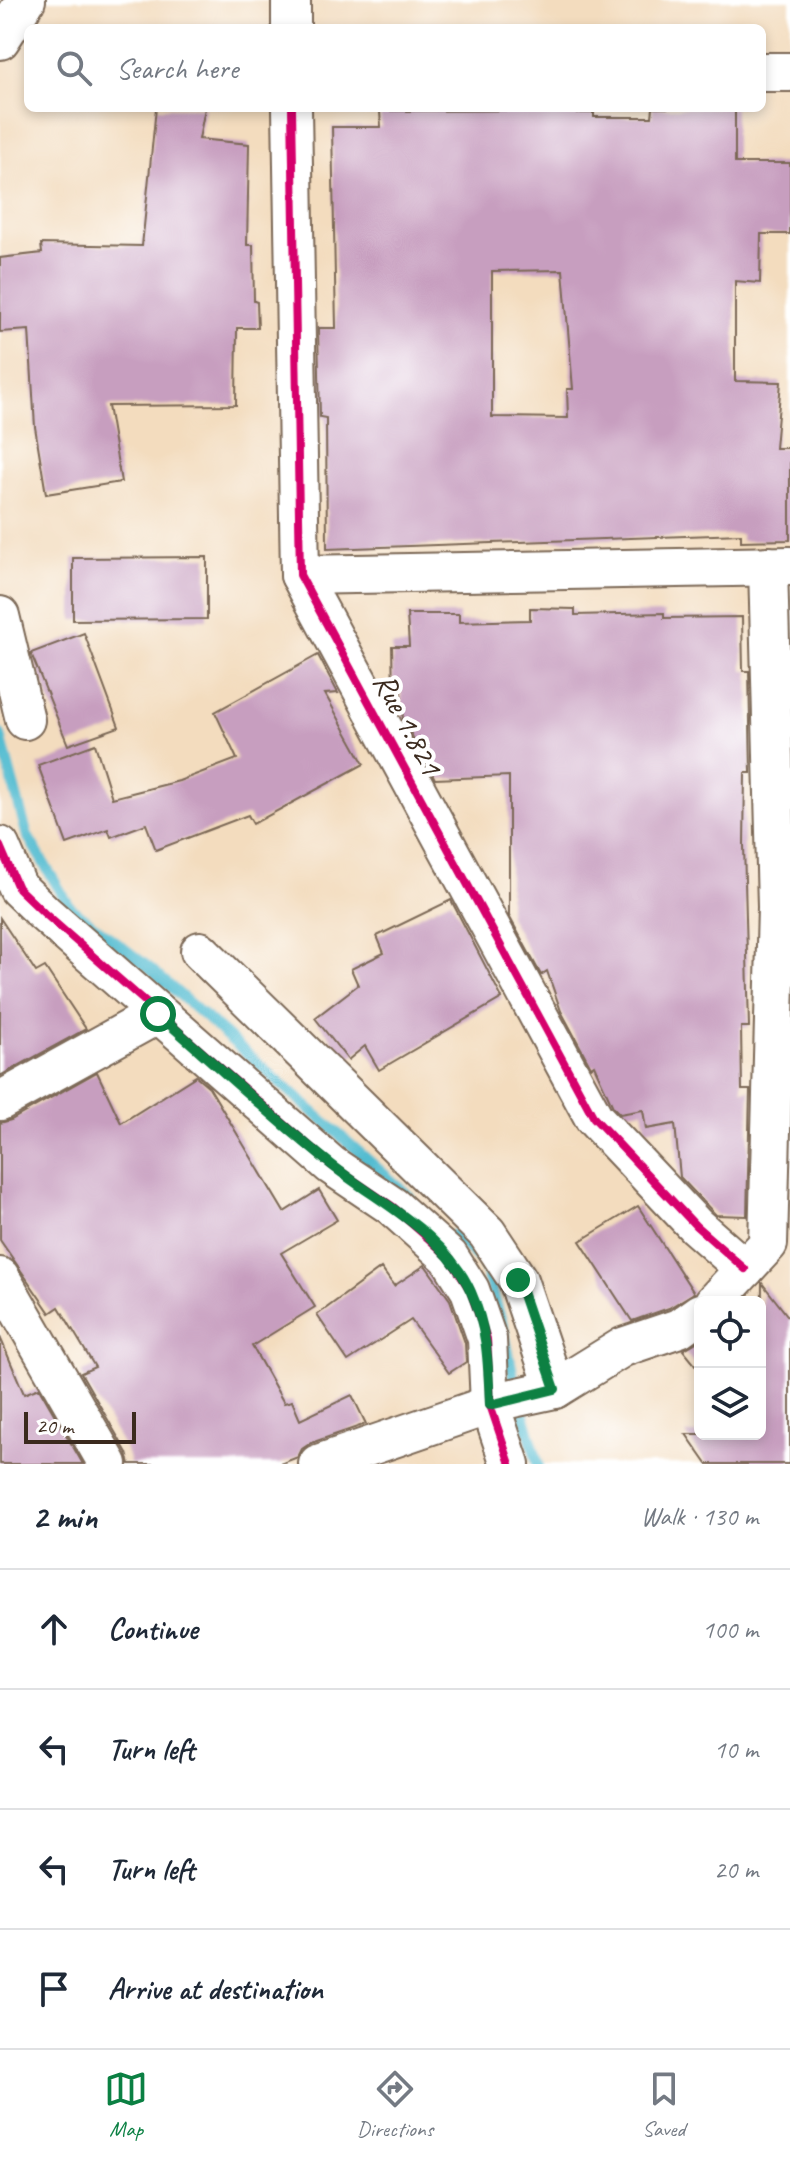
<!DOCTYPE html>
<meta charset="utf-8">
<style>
body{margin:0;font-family:Caveat,sans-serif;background:#f2f2f3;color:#1f2937}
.controls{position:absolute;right:24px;bottom:24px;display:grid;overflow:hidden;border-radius:12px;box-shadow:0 4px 12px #0003}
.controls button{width:72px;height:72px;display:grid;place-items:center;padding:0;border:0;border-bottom:2px solid #e0e1e3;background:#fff;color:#1f2937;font:40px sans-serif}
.scale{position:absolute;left:24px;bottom:20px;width:112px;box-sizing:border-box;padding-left:8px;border:4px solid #3b2a1e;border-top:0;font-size:22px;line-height:28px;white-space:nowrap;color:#3b2a1e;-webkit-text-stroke:6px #fff;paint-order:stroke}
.stop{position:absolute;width:24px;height:24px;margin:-18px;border:6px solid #0b8043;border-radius:50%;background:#fff}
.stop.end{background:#0b8043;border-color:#fff;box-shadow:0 2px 8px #0008}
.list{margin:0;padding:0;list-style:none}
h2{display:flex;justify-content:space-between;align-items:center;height:104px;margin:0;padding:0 32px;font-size:34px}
h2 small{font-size:26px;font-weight:400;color:#747a83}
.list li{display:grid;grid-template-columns:52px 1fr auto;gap:24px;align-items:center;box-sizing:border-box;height:120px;padding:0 32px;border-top:2px solid #e0e1e3}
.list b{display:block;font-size:30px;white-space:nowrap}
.list em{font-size:26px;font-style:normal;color:#747a83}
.icon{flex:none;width:44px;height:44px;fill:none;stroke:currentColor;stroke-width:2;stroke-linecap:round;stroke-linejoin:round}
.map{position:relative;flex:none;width:790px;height:1464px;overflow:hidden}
.search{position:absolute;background:#fff;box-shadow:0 4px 12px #0003;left:24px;right:24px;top:24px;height:88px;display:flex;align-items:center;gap:20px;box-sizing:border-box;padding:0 28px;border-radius:12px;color:#747a83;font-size:30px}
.sheet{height:584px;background:#fff}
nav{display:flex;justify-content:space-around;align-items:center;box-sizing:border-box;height:112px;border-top:2px solid #e0e1e3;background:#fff;font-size:22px;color:#747a83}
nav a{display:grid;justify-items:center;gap:4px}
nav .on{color:#0b8043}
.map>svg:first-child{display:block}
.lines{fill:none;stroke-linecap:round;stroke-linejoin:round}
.stream{stroke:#53bcd0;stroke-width:11}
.building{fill:#c79ebf;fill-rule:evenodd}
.street-casing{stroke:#7b6856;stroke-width:42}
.street{stroke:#fff;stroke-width:38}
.cycleway-casing{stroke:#fff;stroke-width:13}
.cycleway{stroke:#d6006c;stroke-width:8}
.route{stroke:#0b8043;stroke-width:10}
.labels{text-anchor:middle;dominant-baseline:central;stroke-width:8;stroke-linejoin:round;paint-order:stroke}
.street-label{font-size:32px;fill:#3b2a1e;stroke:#fff}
</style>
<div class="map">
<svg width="790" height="1464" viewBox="0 0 790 1464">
<rect width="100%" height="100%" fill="#fff"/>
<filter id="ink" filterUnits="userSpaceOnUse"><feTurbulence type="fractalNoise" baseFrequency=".0125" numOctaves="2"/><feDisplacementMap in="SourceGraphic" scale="16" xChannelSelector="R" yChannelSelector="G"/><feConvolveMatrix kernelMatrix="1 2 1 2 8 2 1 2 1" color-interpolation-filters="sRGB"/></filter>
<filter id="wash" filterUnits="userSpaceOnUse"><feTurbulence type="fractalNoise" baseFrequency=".006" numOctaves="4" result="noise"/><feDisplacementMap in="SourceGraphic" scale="32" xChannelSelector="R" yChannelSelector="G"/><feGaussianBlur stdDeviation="1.8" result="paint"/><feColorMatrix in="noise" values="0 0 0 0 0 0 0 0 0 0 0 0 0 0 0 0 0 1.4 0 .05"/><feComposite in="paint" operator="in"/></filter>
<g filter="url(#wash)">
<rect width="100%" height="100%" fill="#f3dcbe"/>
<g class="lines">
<g class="stream">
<path d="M0,734l27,101 43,72 77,59 263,231"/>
<path d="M453,1235l30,27 20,64 12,58 23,80"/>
</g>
</g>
<g id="blocks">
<g class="building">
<path d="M156,108h49l-6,31 50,5 -2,101h6l1,56 3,1 1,26h-21l-1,77 -128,1 13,76 -75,12 -11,-67 -6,-97 -29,2v-74l42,-5 -1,-9 101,2z"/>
<path d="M653,108h82v55h55v71h-29l-1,49 -25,-2v100l46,1 -6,66h15v92l-49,1v-7l-414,15 -1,-131 -6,-1 -2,-89h18l-4,-201h49l-1,-16 166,-1 1,3h47v4h58zM563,270l10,119h-6l1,29 -76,-1v-146z"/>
<path d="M207,557v62l-134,1v-62z"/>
<path d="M530,608l45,1v6l89,-2v5l78,-1 1,54h6l2,102h-6l-1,72 5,182h-8l1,63h8l-3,126 -31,-1 -36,-38 -5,-53 -29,5 -3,-19 -23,4 -7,-7 -19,-42 -3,2 -30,-56 -14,-40 -6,4 -32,-59v-140l-74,3 -32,-60 -2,-27h-8l-1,-46h17l-2,-32h52v8l71,-2z"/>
<path d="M84,633l35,94 -51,18 -37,-92z"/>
<path d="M318,655l20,38 -13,1 39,70 -111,60 -5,-9 -92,35 -10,-26 -35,13 -3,-8 -41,15 -29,-79 57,-21 17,54 67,-17 58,-22 -22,-47z"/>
<path d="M451,900l51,98 -123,72 -14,-24 -17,14 -33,-42 43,-33 -7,-16 33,-16 -7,-17z"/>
<path d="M0,918l36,54 9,-5 41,62 -86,47z"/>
<path d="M97,1072l24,51 75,-47 13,11 75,125 35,-22 18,30 -56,33 34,54 -63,39 32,57 8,-2 8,19 52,-25 14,29 -55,19 -9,6 -4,8 -18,7h-150l-3,-11 -46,-80 14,-6 -36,-60 -9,6 -50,-73v-117l11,-3z"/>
<path d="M638,1206l56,87 -25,15 -37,13 -52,-80z"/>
<path d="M425,1265l25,35 15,43 1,19 -17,11 -38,-53 -63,41 -31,-46 64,-47 13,18z"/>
<path d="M762,1283l28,36v145h-83l-21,-30h74z"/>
<path d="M0,1337l24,57 15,-6 44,76h-83z"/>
<path d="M700,1340v31l-17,-21z"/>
</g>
</g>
</g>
<g filter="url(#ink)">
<use href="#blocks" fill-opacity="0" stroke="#7b6856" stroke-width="2"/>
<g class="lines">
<g class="street-casing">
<g id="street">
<path d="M291,0v28"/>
<path d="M0,40l26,-40"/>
<path d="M762,72h28"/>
<path d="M292,108l8,467 294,543 102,108 49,43"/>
<path d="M300,575l490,-9"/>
<path d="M0,616l25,104"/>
<path d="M0,846l18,42 26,25 287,252 61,41 57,51 21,33 17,49 3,66 20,59"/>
<path d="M200,951l287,282 31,47 37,109"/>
<path d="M0,1101l158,-87"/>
<path d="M0,1277l108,187"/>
<path d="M714,1302l54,-58 9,-337 -9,-341"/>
<path d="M318,1464l186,-64 51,-11 68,-42 56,-19 21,-15"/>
</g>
</g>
<use href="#street" class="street"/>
<g class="cycleway-casing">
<g id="cycleway">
<path d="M292,108l8,467 294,543 102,108 49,43"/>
<path d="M0,846l18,42 26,25 287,252 61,41 57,51 21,33 17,49 3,66 20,59"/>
</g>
</g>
<use href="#cycleway" class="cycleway"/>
</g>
</g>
<g class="lines" filter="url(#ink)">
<path class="route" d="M158,1014c57,50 112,101 170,148 49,40 116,69 143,130 17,38 17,72 19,113l65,-16 -37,-109"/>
</g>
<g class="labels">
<g class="street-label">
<text transform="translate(408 724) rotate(62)">Rue 1.821</text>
</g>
</g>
</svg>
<div class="controls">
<button><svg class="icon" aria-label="locate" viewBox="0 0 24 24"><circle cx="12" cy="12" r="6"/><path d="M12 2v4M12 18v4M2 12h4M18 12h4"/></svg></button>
<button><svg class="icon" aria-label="layers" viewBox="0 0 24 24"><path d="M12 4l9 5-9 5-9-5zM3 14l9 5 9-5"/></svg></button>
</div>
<div class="scale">20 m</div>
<div class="stop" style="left:158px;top:1014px"></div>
<div class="stop end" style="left:518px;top:1280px"></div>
<div class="search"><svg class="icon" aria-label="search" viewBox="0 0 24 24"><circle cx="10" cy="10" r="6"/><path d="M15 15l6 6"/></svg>Search here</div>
</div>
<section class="sheet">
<h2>2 min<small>Walk · 130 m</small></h2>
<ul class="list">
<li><svg class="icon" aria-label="ahead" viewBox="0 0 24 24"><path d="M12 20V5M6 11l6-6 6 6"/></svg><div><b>Continue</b></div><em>100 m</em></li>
<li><svg class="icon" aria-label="left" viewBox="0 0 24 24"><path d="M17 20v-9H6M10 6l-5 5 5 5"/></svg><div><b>Turn left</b></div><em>10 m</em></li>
<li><svg class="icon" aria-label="left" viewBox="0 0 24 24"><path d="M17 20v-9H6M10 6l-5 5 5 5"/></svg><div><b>Turn left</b></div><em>20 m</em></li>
<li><svg class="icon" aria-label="arrive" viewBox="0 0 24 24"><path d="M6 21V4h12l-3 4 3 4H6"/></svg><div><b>Arrive at destination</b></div></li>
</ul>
</section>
<nav>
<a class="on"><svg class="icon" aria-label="map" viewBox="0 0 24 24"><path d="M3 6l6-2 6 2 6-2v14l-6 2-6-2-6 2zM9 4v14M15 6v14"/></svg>Map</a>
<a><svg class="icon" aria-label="directions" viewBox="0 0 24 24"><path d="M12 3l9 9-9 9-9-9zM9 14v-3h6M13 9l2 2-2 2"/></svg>Directions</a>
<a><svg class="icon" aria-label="saved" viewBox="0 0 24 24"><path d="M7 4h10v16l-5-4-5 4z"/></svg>Saved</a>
</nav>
